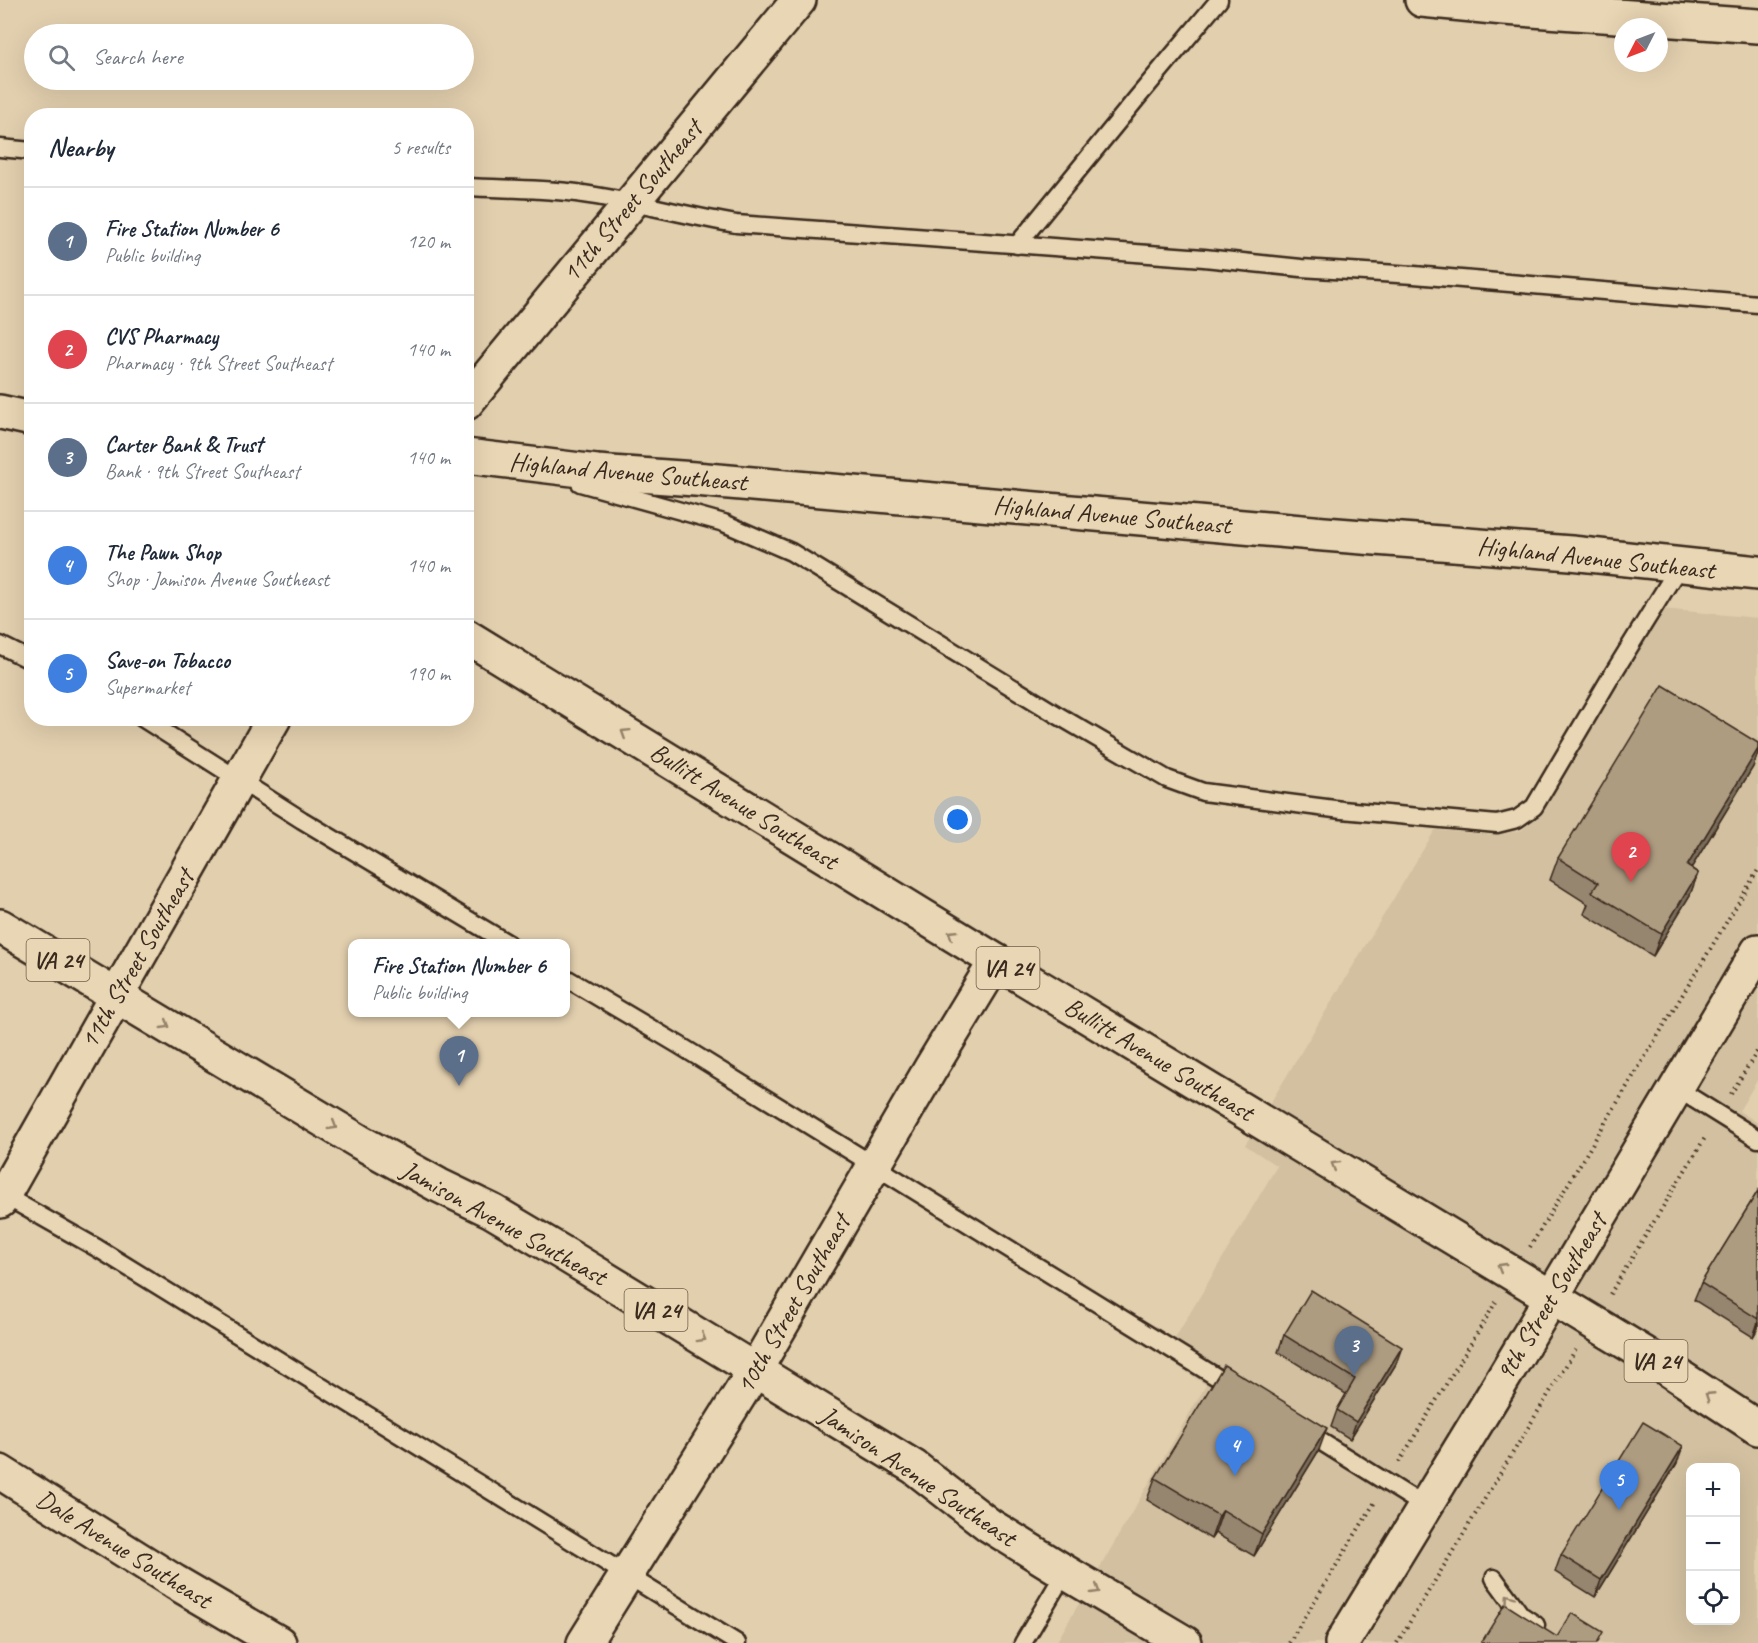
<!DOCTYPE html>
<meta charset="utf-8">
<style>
body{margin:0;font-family:Caveat,sans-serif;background:#f2f2f3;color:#1f2937}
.controls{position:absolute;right:18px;bottom:18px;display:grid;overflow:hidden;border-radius:12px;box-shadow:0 6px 24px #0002}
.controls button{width:54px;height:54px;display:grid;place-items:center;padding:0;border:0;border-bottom:2px solid #e0e1e3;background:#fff;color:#1f2937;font:30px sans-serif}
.compass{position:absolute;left:1614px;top:18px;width:54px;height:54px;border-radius:50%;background:#fff;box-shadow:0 6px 24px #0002;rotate:228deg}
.you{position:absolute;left:958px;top:820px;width:21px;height:21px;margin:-15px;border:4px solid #fff;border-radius:50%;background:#1a73e8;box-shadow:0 0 0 9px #1a73e833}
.badge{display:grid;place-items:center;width:39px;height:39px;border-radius:50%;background:#b45309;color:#fff;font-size:20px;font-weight:700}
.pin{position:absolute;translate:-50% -50px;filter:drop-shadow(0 2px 3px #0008)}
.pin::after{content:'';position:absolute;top:32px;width:21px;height:18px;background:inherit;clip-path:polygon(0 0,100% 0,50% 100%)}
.popup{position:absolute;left:348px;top:939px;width:222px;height:78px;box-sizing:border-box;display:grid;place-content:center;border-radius:12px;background:#fff;filter:drop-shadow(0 2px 4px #0005);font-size:20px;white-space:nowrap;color:#747a83}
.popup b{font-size:22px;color:#1f2937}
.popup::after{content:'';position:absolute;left:50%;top:100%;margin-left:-12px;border:12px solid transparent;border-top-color:#fff}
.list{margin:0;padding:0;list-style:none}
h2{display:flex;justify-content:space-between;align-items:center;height:78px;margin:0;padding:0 24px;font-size:26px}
h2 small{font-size:20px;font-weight:400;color:#747a83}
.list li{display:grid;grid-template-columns:39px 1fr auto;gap:18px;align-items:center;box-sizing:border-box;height:108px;padding:0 24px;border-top:2px solid #e0e1e3}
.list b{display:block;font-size:22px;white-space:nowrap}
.list p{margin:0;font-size:20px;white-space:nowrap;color:#747a83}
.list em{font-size:20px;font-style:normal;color:#747a83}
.icon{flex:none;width:33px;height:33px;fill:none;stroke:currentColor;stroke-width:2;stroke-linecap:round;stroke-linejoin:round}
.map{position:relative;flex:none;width:1758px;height:1643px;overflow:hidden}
.search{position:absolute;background:#fff;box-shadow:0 6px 24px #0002;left:24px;top:24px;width:450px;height:66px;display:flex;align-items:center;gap:15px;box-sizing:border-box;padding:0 21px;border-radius:33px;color:#747a83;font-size:22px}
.panel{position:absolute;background:#fff;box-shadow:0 6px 24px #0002;left:24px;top:108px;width:450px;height:618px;border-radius:24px}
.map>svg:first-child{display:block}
.built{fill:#d2c0a0;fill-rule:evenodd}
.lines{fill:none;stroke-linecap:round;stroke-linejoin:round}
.service-casing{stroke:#3b2a1e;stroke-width:21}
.minor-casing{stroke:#3b2a1e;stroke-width:38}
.tertiary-casing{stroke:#3b2a1e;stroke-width:38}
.primary-casing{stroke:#3b2a1e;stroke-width:38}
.path{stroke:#3b2a1e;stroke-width:4;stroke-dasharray:1.5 4.5;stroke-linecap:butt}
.service{stroke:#e9d6b4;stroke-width:16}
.minor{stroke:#e9d6b4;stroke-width:33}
.tertiary{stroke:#e9d6b4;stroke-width:33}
.primary{stroke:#e9d6b4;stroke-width:33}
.wall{fill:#96866f;stroke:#3b2a1e;stroke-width:1.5}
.shaded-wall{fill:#7a6d5a;stroke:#3b2a1e;stroke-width:1.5}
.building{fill:#ae9c81;stroke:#3b2a1e;stroke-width:1.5}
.oneway{stroke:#928069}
.labels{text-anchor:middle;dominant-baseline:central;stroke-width:4.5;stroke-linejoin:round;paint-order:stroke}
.shield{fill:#e9d6b4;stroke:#6f5e4b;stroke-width:1.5}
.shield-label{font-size:24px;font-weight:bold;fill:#3b2a1e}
.street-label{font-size:26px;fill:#3b2a1e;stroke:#e9d6b4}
</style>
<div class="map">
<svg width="1758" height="1643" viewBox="0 0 1758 1643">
<rect width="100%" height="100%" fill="#e2cfae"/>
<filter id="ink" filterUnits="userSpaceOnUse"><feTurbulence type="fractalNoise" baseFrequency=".0167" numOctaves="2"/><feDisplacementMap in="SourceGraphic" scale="12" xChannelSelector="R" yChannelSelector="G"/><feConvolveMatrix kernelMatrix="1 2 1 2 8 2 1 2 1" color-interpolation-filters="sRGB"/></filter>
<g filter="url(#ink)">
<path class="built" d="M1663,609l95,9v461l-19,32 19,12v520h-702l150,-258 -42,-28 113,-191 -32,-21 190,-315 63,5 24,-5 22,-20zM1690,1468h46v152h-46z"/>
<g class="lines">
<g class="service-casing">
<g id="service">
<path d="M0,148l32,3"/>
<path d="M466,187c34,2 69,1 102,5 56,6 112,23 168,32l468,34 97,10 113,7 344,29"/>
<path d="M1017,245l120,-147 82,-98"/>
<path d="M580,483l144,40 67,29 268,164 108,63 36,13 139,18 155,14 20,-5 17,-12 75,-127 71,-115"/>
<path d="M0,645l32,16"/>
<path d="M142,718l160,102 207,124"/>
<path d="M566,978l113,67 557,344"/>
<path d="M1676,1088l82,51"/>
<path d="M0,1193l97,55 640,395"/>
<path d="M1304,1431l122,76"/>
<path d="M1494,1578l27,37 15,10"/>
<path d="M1023,1643l42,-71"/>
</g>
</g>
<g class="minor-casing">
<g id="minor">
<path d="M1422,0l82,8 254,18"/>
<path d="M466,403l333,-403"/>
<path d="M466,456l131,16 98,7 629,55 247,19 187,20"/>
<path d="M0,1201l274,-483"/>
<path d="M0,1472l175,110 104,61"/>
<path d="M584,1643l171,-273 176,-302 65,-107"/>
</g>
</g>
<g class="tertiary-casing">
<path id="tertiary" d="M1342,1643l155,-254 261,-438"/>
</g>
<g class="primary-casing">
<g id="primary">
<path d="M0,412l32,7"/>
<path d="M466,636l530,325 646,391 116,76"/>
<path d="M0,926l360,216 78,43 54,26 74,44 348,212 75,58 76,47 120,71"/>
</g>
</g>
<g class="path">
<path d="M1731,1094l27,-44"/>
<path d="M1530,1247l228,-377"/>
<path d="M1610,1294l96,-158"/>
<path d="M1399,1462l97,-160"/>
<path d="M1289,1643l86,-141"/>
<path d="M1397,1643l179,-294"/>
</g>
<use href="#service" class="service"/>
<use href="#minor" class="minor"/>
<use href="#tertiary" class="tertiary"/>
<use href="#primary" class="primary"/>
</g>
<g class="wall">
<path d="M1758,743v10l-5,14 -62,101 7,5 -8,22 -37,61 -69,-42 4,-10 -38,-24 8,-22z"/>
<path d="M1758,1191v137l-5,9 -59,-37 7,-17z"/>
<path d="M1284,1335l112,29 -46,75 -19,-12 6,-17 9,-16 -68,-42z"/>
<path d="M1319,1450l-65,106 -39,-23 -4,6 -64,-39 8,-22z"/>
<path d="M1677,1463l-82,134 -40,-25 6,-17z"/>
</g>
<g class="shaded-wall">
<path d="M1758,749v4l-5,14 -74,121 8,-22z"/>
<path d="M1698,873l-8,22 -37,61 8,-22z"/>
<path d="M1758,1322v6l-5,9z"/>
<path d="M1402,1347l-6,17 -46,75 6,-17z"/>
<path d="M1327,1428l-8,22 -65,106 8,-22z"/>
<path d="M1683,1446l-6,17 -82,134 6,-17z"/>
<path d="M1223,1510l-8,23 -4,6 8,-23z"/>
</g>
<g class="building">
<path d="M1663,685l95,58v6l-71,117 11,7 -37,61 -69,-42 6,-9 -40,-25z"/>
<path d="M1758,1191v128l-57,-36z"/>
<path d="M1311,1290l91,57 -46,75 -19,-12 18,-31 -71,-44z"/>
<path d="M1224,1365l103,63 -65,106 -39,-24 -4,6 -64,-38z"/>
<path d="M1643,1422l40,24 -82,134 -40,-25z"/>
<path d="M1505,1604l52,33 15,-24 31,19 -6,11h-116z"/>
</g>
<defs><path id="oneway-chevron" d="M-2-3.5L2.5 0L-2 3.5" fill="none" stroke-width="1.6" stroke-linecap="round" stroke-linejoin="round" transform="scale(1.5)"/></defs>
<g class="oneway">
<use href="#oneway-chevron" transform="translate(625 733) rotate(-148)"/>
<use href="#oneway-chevron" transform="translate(952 934) rotate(-148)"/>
<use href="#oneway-chevron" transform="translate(166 1025) rotate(31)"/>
<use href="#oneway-chevron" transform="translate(333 1126) rotate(31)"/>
<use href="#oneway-chevron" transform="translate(1335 1165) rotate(-149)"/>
<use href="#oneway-chevron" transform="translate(1501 1267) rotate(-149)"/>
<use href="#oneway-chevron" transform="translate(702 1338) rotate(31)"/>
<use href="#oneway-chevron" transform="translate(1709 1396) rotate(-147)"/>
<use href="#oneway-chevron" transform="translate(1096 1590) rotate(31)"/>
<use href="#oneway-chevron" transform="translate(1509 1598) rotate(-126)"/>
</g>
</g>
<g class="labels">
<g class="shield">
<rect x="26.5" y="939" width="63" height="42" rx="4.5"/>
<rect x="976.5" y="947" width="63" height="42" rx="4.5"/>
<rect x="624.5" y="1289" width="63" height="42" rx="4.5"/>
<rect x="1624.5" y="1340" width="63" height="42" rx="4.5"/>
</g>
<g class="shield-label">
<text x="58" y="960">VA 24</text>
<text x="1008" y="968">VA 24</text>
<text x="656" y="1310">VA 24</text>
<text x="1656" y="1361">VA 24</text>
</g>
<g class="street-label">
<text transform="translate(632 201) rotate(-50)">11th Street Southeast</text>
<text transform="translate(628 472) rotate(5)">Highland Avenue Southeast</text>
<text transform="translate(1112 515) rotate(5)">Highland Avenue Southeast</text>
<text transform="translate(1596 558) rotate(6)">Highland Avenue Southeast</text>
<text transform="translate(744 806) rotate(32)">Bullitt Avenue Southeast</text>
<text transform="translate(137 959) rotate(-60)">11th Street Southeast</text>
<text transform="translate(1159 1059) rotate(31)">Bullitt Avenue Southeast</text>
<text transform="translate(504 1223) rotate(29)">Jamison Avenue Southeast</text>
<text transform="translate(1551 1297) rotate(-59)">9th Street Southeast</text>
<text transform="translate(793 1304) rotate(-60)">10th Street Southeast</text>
<text transform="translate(918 1476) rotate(34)">Jamison Avenue Southeast</text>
<text transform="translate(124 1549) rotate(32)">Dale Avenue Southeast</text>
</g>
</g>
</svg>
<div class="controls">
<button>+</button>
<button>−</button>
<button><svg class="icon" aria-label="locate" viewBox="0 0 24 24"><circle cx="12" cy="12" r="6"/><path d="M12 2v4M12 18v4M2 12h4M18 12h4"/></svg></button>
</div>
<svg class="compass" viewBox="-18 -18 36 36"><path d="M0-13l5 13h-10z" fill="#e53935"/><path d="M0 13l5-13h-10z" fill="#747a83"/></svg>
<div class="you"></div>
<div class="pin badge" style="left:459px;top:1086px;background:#5c6f8a">1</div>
<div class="popup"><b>Fire Station Number 6</b>Public building</div>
<div class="pin badge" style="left:1631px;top:882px;background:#e0444e">2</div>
<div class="pin badge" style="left:1354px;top:1376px;background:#5c6f8a">3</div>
<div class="pin badge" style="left:1235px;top:1476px;background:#3f7fe0">4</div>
<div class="pin badge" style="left:1619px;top:1510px;background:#3f7fe0">5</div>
<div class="search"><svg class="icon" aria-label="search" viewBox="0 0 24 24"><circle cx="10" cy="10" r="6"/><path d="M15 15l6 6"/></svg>Search here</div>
<section class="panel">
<h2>Nearby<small>5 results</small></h2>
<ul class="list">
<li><span class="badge" style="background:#5c6f8a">1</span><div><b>Fire Station Number 6</b><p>Public building</p></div><em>120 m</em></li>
<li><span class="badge" style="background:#e0444e">2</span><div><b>CVS Pharmacy</b><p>Pharmacy · 9th Street Southeast</p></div><em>140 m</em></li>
<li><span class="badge" style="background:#5c6f8a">3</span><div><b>Carter Bank &amp; Trust</b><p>Bank · 9th Street Southeast</p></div><em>140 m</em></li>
<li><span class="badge" style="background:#3f7fe0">4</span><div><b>The Pawn Shop</b><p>Shop · Jamison Avenue Southeast</p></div><em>140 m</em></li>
<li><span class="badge" style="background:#3f7fe0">5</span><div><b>Save-on Tobacco</b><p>Supermarket</p></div><em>190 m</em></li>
</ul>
</section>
</div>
